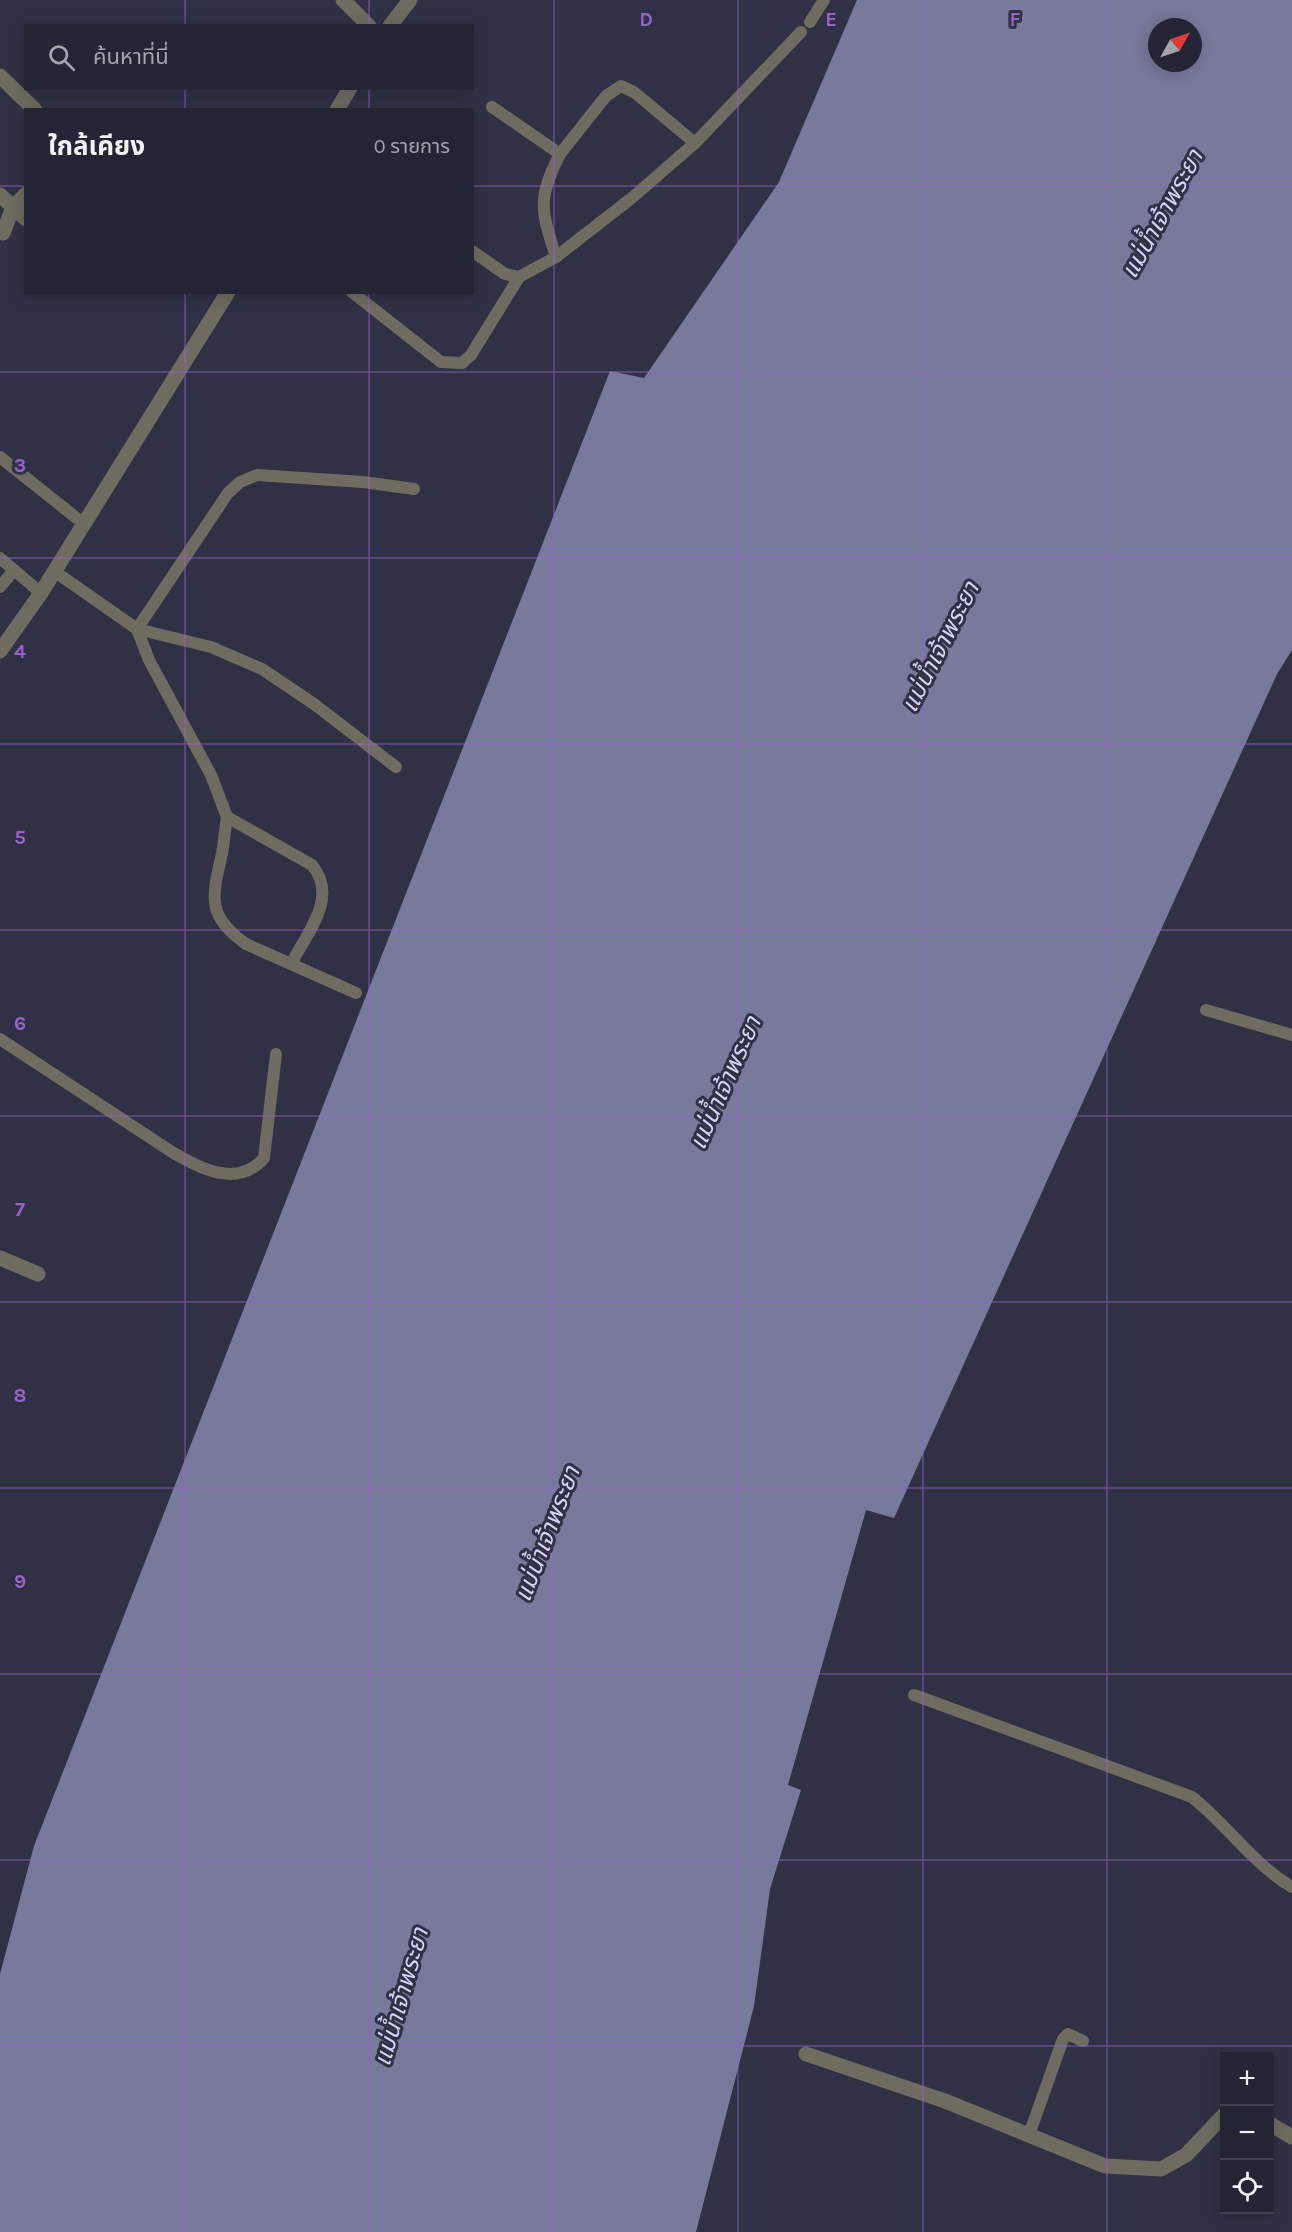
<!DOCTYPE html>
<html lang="th">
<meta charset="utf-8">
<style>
body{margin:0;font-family:Karla,"Noto Sans Thai",sans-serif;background:#303140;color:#f1f3f6}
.controls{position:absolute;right:18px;bottom:18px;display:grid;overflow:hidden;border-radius:0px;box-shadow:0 3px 15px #0003}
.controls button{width:54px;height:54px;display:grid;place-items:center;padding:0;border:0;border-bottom:2px solid #41424f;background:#242534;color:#f1f3f6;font:30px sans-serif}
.compass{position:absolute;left:1148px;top:18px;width:54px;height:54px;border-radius:50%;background:#242534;box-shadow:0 3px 15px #0003;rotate:50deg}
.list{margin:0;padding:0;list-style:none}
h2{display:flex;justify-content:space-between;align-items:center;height:78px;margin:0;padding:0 24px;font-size:26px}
h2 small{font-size:20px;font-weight:400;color:#a3a5ac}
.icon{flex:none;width:33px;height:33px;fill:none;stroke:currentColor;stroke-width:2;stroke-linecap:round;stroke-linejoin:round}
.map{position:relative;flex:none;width:1292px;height:2232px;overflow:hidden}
.search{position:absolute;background:#242534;box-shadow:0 3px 15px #0003;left:24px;top:24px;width:450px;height:66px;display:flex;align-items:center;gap:15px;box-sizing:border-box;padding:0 21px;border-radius:0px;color:#a3a5ac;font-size:22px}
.panel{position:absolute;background:#242534;box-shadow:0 3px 15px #0003;left:24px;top:108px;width:450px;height:186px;border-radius:0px}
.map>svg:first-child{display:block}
.water{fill:#787a9b;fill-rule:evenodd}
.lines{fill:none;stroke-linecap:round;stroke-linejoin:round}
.service{stroke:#6f6b61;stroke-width:12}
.minor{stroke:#6f6b61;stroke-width:15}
.grid{fill:none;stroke:#9962cd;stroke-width:1.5;stroke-opacity:0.55}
.labels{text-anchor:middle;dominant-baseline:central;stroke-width:6;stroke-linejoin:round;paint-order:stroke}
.water-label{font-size:24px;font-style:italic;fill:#d2d5f8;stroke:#303145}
.grid-label{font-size:20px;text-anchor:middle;font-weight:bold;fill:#9962cd;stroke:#303145;stroke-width:6;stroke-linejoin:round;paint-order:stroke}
</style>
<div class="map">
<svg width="1292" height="2232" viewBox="0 0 1292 2232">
<rect width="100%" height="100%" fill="#303145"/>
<path class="water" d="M857,0h435v650l-15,24 -383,844 -28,-8 -78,275 13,5 -31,99 -16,117 -58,226h-696v-258l34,-128 576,-1475 34,7 135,-196zM1157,27h36v36h-36z"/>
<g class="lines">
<g class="service">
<path d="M810,22l14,-22"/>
<path d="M492,107l68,47c-23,45 -19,56 -4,103"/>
<path d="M560,154l46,-58 15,-10 13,6 61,51"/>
<path d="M472,251l33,23 14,3"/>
<path d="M352,292l89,70 21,1 9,-8 48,-78 37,-20 77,-60 62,-54 106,-111"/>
<path d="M0,457l84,67"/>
<path d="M0,558l41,35"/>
<path d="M54,571l83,58 74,18 51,22 52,35 82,63"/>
<path d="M0,587l14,-17"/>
<path d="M227,817c-2,12 -3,25 -5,37 -10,43 -16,62 24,90l110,49"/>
<path d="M291,964c16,-31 48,-67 21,-99l-85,-48 -16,-42 -62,-115 -12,-31 91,-136 12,-11 17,-7 106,7 51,7"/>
<path d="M1206,1010l86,25"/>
<path d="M0,1039l172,113c28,16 65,37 92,6l12,-104"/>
<path d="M914,1695l278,102c35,28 61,67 100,90"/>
<path d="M1029,2135l34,-96 5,-5 15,7"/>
</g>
<g class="minor">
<path d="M343,0l26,26"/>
<path d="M390,26l20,-26"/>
<path d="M0,76l35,34"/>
<path d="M337,110l13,-22"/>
<path d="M0,195l26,24"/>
<path d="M3,233l10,-26 13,-13"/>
<path d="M0,651l41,-58 187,-301"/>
<path d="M0,1258l38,16"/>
<path d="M806,2054l139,47 160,65 56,3 25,-14 38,-40"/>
<path d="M1270,2124l22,13"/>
</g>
</g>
<path class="grid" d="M185,0v26M369,0v26M554,0v2232M738,0v2232M923,0v2232M1107,0v2232M185,88v22M369,88v22M0,186h26M472,186h820M185,292v1940M369,292v1940M0,372h1292M0,558h1292M0,744h1292M0,930h1292M0,1116h1292M0,1302h1292M0,1488h1292M0,1674h1292M0,1860h1292M0,2046h1292"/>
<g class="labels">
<g class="water-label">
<text transform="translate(1162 214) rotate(-61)">แม่น้ำเจ้าพระยา</text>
<text transform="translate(940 647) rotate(-63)">แม่น้ำเจ้าพระยา</text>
<text transform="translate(725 1083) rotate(-66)">แม่น้ำเจ้าพระยา</text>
<text transform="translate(547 1534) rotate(-69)">แม่น้ำเจ้าพระยา</text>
<text transform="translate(401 1997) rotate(-74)">แม่น้ำเจ้าพระยา</text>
</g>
</g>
<g class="grid-label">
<text x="646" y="26">D</text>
<text x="831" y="26">E</text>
<text x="1015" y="26">F</text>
<text x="20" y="472">3</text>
<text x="20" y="658">4</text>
<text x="20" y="844">5</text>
<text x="20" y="1030">6</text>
<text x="20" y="1216">7</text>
<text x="20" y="1402">8</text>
<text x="20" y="1588">9</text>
</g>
</svg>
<div class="controls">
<button>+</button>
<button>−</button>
<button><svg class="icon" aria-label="locate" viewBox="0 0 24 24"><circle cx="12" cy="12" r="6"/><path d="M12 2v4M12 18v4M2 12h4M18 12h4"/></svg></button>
</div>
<svg class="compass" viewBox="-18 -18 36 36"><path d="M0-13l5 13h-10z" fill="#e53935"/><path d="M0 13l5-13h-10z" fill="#a3a5ac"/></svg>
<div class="search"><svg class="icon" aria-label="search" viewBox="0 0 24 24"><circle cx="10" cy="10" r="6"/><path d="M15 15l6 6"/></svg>ค้นหาที่นี่</div>
<section class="panel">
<h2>ใกล้เคียง<small>0 รายการ</small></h2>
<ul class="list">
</ul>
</section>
</div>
